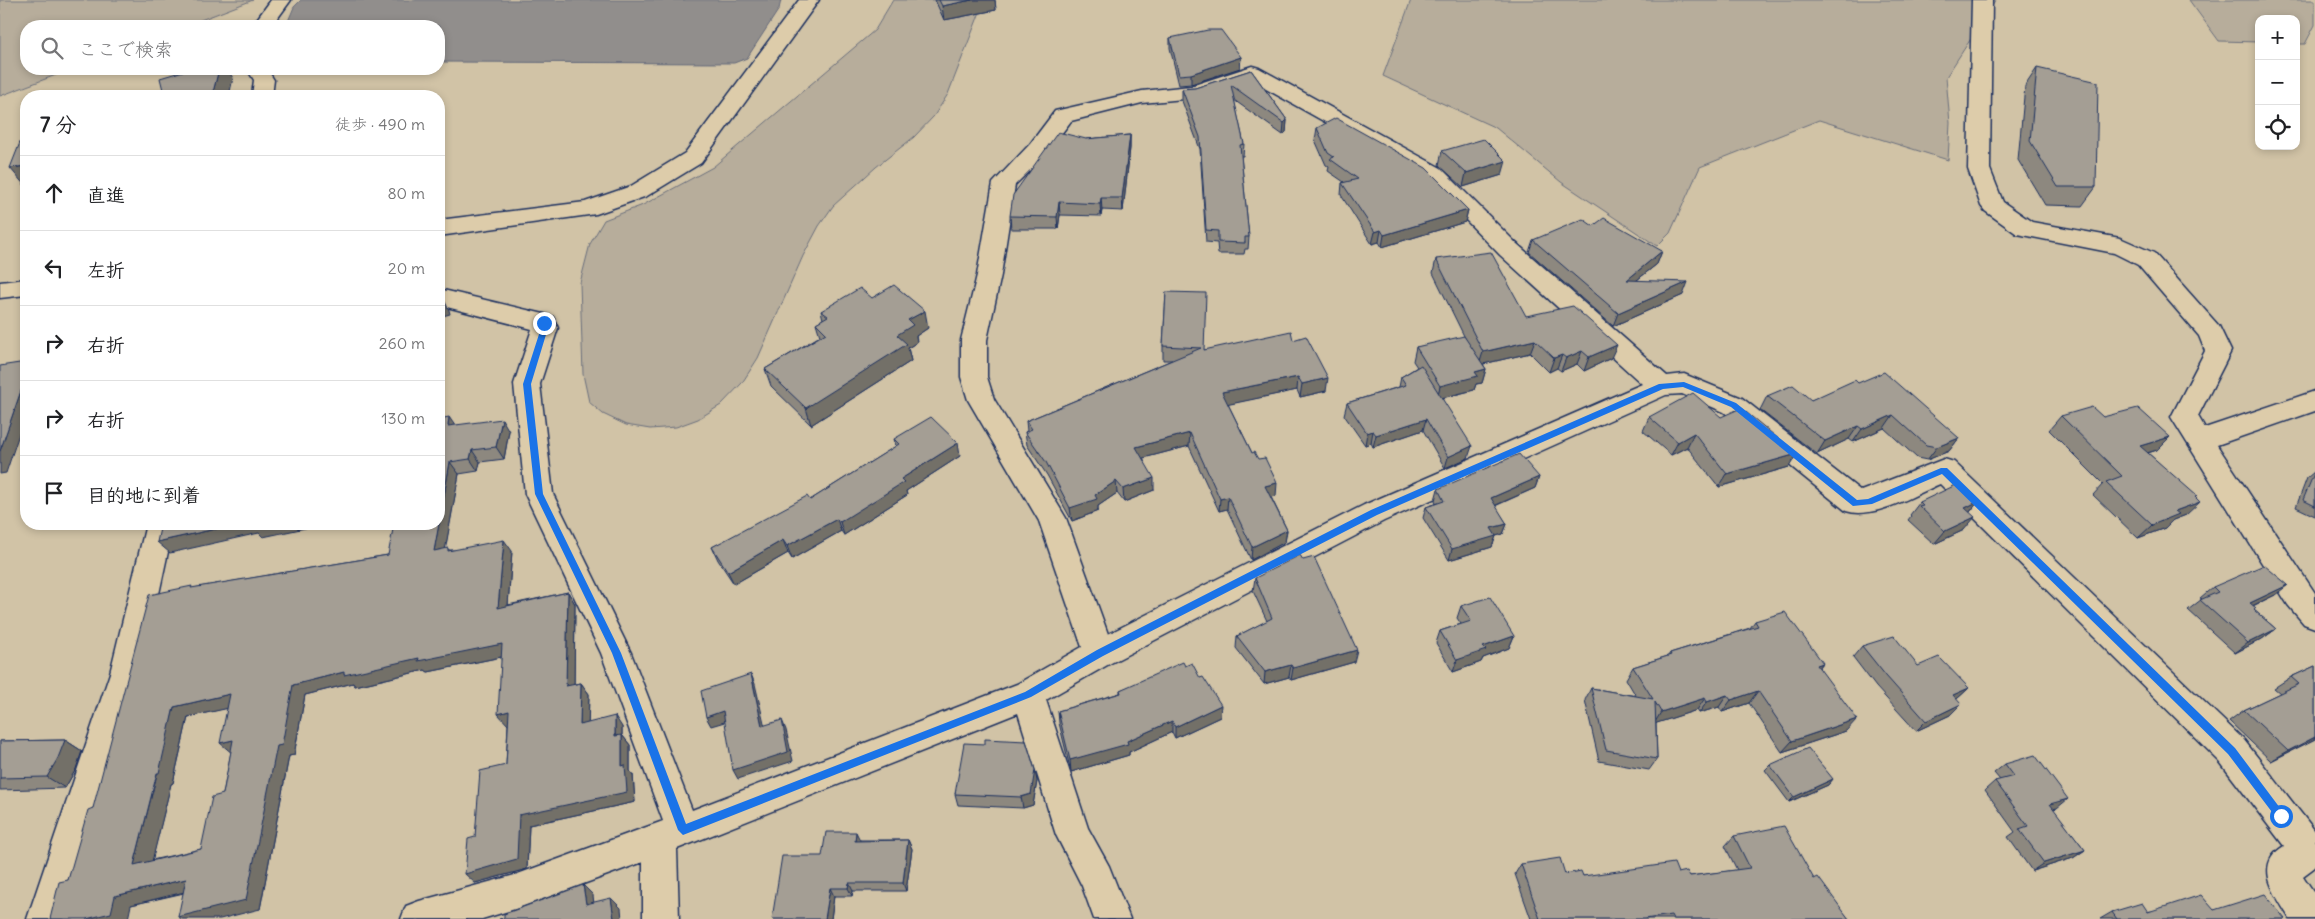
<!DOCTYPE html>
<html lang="ja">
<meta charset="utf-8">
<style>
body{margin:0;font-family:Delius,"Klee One",sans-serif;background:#f2f2f2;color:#202124}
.controls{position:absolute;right:15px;top:15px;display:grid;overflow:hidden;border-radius:10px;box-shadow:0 2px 8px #0003}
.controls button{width:45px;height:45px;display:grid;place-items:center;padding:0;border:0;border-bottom:1px solid #e0e0e0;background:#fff;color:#202124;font:25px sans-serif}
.stop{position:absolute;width:15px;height:15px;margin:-11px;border:4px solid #1a73e8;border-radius:50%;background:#fff}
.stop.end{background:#1a73e8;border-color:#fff;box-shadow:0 1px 5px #0008}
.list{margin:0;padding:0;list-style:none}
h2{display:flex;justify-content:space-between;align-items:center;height:65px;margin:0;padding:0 20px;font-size:21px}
h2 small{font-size:16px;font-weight:400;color:#757577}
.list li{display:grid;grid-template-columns:32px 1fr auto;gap:15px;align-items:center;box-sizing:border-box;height:75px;padding:0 20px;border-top:1px solid #e0e0e0}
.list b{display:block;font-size:19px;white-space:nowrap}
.list em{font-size:16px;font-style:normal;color:#757577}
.icon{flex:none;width:28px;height:28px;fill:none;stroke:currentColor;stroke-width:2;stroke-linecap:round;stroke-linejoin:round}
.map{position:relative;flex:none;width:2315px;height:919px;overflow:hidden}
.search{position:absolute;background:#fff;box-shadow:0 2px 8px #0003;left:20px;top:20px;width:425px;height:55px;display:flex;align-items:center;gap:12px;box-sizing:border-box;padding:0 18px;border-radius:20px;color:#757577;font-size:19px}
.panel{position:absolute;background:#fff;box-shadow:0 2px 8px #0003;left:20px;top:90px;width:425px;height:440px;border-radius:20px}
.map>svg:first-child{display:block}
.green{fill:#b7ad9b;stroke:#696e7c}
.water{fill:#918e8c;stroke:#62687a}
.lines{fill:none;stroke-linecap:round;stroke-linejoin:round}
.minor-casing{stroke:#1b2f5e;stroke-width:3}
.minor{fill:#dca;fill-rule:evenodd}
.wall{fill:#8d887f;stroke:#1b2f5e;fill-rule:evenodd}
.shaded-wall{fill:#736f68;stroke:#1b2f5e}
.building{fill:#a49e94;stroke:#1b2f5e;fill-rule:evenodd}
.route{fill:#1a73e8}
</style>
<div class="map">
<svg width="2315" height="919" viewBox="0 0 2315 919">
<rect width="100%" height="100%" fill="#d1c3a6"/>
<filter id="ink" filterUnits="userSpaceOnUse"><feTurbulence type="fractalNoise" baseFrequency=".02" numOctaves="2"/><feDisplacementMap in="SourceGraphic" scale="10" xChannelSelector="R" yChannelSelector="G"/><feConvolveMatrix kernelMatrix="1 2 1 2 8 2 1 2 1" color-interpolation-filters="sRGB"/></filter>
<g filter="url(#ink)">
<g class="green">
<path d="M0,0h253l-68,26h-159v43h46l-72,27z"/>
<path d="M893,0h94l-7,12 -32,82 -14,22 -20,21 -38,30 -43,39 -14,20 -16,30 -45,102 -16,25 -21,22 -23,14 -22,8 -26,2 -24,-4 -23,-11 -14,-12 -6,-28 -3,-91 10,-39 14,-24 39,-15 70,-38 162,-137z"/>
<path d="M1411,0h585l-50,77 4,46 -2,37 -129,-40 -119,47 -30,66 -13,13 -96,-64 -65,-54 -113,-52z"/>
<path d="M2189,0h126v25l-10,19h-9v-25h-37v23l-40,-1z"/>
</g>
<path class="water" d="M301,0h480l-2,9 -32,49 -13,5 -295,-1v-36h-153l8,-19z"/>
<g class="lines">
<g class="minor-casing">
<g id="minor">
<path d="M271,0h20l-19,26h-20z"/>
<path d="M799,0h20l-118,163 -54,33 -51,18 -157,22v-16l146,-18 46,-16 54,-33z"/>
<path d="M1972,0h20l-2,169 13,33 29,20 88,16 34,15 65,73 12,25 -33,65 7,12 110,-37v20l-98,34 98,148v35l-11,-4 -16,-19 -117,-188 34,-66 -6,-15 -61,-71 -24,-12 -97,-19 -32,-23 -4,-5 -13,-37z"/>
<path d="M1252,66l7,2 182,100 75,75 151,133 17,-2 58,24 119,93 83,-32 10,3 290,278 71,91v36l-12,9 12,18v25h-25c-14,-23 -38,-54 -6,-73l-64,-84 -280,-278c-26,11 -66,36 -94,27l-122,-99 -42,-18 -16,1 -282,126 -273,142 -65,37 42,128 21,38 21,53h-36l-12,-33 -26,-51 -38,-122 -341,136 2,70h-36v-57l-128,47 -33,10h-81l5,-13 13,-5 96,-26 148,-54 -62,-168 -76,-159 -11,-110 18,-55 -93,-24v-16l105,25 9,3 5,11 -18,56 13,110 78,159 61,157 325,-126 65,-37 -43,-126 -71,-121 -7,-23v-37l16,-65 16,-92 37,-39 25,-33 87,-20 49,-5zM1250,80l175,98 75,77 142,129 -278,121 -256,129 -42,-116 -72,-119 -7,-22v-37l14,-65 14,-90 31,-31 25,-33 71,-18 52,-5z"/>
<path d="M247,69h20l7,11 -2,16h-20l2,-16z"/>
<path d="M26,279v16l-26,3v-16z"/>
<path d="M146,524h28l-32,149 -79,246h-36l83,-246z"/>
</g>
</g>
<use href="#minor" class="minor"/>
</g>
<g class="wall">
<path d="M935,0h60l1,10 -52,10z"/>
<path d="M1170,38l71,19 -1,11 -49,16 -12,1 -9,-37z"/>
<path d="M2037,68l59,119 -14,19 -37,-1 -27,-45 7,-74z"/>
<path d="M1251,70l36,50 -1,12 -3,3 -49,-35 10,44 -1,12h-2l8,81 -1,12h-3l-1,5h-26l-1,-11 -11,-1 -6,-93 -18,-48v-12l13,-1z"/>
<path d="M1317,128l151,82 -3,12 -83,25 -3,-5 -7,2 -31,-49 1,-12 2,-1 -16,-11 1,-4 -3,-2 -11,-25z"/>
<path d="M1130,135v13l-7,63 -21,-1 -1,6 -41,-1 -2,14h-47l-1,-13 76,-77z"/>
<path d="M1442,151l60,24 -39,12 -24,-22z"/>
<path d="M1593,226l69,25 -5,13 -20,16 46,15 -70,31 -84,-74 4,-12z"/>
<path d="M1436,259l90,57 85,42 -27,13 -7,-7 -16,7 -4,-3 -8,4 -19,-19 -47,11 3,5 -4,14 -6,1 -2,6 -32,8 26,60 -23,10 -22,-38 -50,17 -2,-4 -6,2 -21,-30 3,-12 52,-16 2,-10 16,-10 -4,-6 3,-14 50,-7 -33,-67z"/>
<path d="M1166,292l38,58 89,-10 33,51 -26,6 -3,-7 -69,14 24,49 24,43 -5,1 16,33 -2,12 -34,18 -24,-51 -8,2 -30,-65 -46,12 11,32 -30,12 -7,-9 -19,13v5l-26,10 -25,-46 -20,-30 -2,-13 2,-1 -1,-10 146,-61h-9v-14z"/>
<path d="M872,298l56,30 -12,8 1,6 -9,6 3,13 -100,64 -40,-39 -6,-17 55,-33 -4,-13 7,-4 -2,-8z"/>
<path d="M1858,383l101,55 -10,13 -22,9 -10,-2 -33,-30 -31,14 -4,-3 -32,15 -57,-44 7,-14 44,4z"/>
<path d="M2061,416l42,1 67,20 -13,13 -9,3 47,44 -9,18 -13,5 -8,8 -27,10 -45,-43 10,-11 -54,-54z"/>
<path d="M1649,417h72l68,50 -70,20 -32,-40 -16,8 -28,-24z"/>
<path d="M455,425l54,6 -5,28 -24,3 -2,9 -19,3 -14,75 5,1 62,1 -4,54 60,-13 7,12 -1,80 7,-1 8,11 -1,29 34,4v8l8,10v26l3,4 2,27 -106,23 -2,44 -52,14v-46l31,-72 2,-41 -7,-67 -73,15 -3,-2 -70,16 -2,-3 -48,12 -11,60 -5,1 -29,153 -76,-16 -53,12 -63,-25 25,-72 100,-220 195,-33zM227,708l4,44 -8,42 -22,55 -49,11 19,-76 2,-1 15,-66z"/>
<path d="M894,439l66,17 -54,35 1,4 -63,40 -3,-4 -49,28 -4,-6 -54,31 -16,-24 -6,-13 98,-47 86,-54z"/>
<path d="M2315,471v45l-19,-9 11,-29z"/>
<path d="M1539,477l-4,11 -40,18 12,18 -4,10 -7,2 -4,11 -43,13 -26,-42 3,-11 10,-3 -1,-4 3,-11z"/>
<path d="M1979,501l-9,11 -6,18 -30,14 -26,-24 3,-4 -1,-1 10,-13z"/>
<path d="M1255,578l99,84 -63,18 -2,-3 -25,7 -28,-36 1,-12 30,-15 -14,-30z"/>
<path d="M2213,587l62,8 -22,11 1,4 22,19 -14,10 -27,14 -47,-43 14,-11 -2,-1z"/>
<path d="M1461,606l53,30 -5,12 -26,10 -2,4 -28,10 -17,-29 4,-12 21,-7 -4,-6z"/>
<path d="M1755,621l68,42 -4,5 27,63 -64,21 -33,-49 -27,9 -3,-5 -20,6 -2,-3 -41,13 1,36 -8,11 -50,-9 -14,-61 6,-12 45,8 -10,-17 7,-12 35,-11 2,-3 80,-25z"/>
<path d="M1862,646l56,20 51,22 -11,10 -2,1 -6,16 -34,16 -40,-44 -23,-30z"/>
<path d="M1185,666l35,51 -45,21 -3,-6 -43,20v3l-58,17 -12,-49 -1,-12 62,-18v-3z"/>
<path d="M2315,666v73l-44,22 -42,-40 15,-11 36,-17 -6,-5 17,-11z"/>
<path d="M65,740l17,11 -6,18 -11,19 -65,2v-49z"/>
<path d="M985,744l50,26 2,11 -4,24 -10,3 -65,-3 -3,-11z"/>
<path d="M2005,764l52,44 -4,1 32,41 -12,8 -41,13 -24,-34 7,-5 -30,-42 10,-9 5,-1 -6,-7z"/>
<path d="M1770,765l63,14 -5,6 -39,17 -24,-32z"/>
<path d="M1734,836l80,43 35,40h-318l-16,-45 6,-10 44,10 18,2 95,-3 12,3 47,-6 -12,-24z"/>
<path d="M860,840h48l4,9 -6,42h-53l-1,5h-18l-3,23h-59l50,-63z"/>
<path d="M2214,910l71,9h-185l12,-7z"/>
</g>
<g class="shaded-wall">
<path d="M972,0h23l1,10 -52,10 -2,-14z"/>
<path d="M1241,57l-1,11 -49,16v-10z"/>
<path d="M219,69h8l6,9 -4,18h-17z"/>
<path d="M1287,120l-1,12 -3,3 1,-12z"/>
<path d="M1130,135v13l-7,63 -1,-13z"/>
<path d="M1506,161l-4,14 -39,12 3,-14z"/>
<path d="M26,166v21l-16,-19z"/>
<path d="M1101,198l1,12 -1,6 -1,-12z"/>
<path d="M1059,202l1,13 -2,14 -1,-12z"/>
<path d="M1468,210l-3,12 -83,25 2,-12z"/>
<path d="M1381,230l-2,12 -7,2 3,-12z"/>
<path d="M1662,251l-5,13 -35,28 5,-12z"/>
<path d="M1688,282l-5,13 -70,31 5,-13z"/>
<path d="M443,298l6,12 1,4 -11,3v-13z"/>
<path d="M925,311l3,17 -12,8 1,6 -9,6 3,13 -100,64 -5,-17 91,-73 11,-15z"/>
<path d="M1535,340l-5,13 -51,12 4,-13z"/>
<path d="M1617,345l-6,13 -27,13 5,-14z"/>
<path d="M1582,351l-5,13 -16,7 5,-13z"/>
<path d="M1562,355l-5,13 -8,4 5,-14z"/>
<path d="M1486,369l-4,14 -6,1 -2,6 -37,9 3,-13 35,-14z"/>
<path d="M1298,377l-1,13 -76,16 1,-14z"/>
<path d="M1328,378l-2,13 -26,6 2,-13z"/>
<path d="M26,385v28l-20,60 -6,1v-23l22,-63z"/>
<path d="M1893,415l-9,13 -31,14 9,-13z"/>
<path d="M449,417l9,13 -10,-4z"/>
<path d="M502,419l7,12 -5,28 -8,-12z"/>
<path d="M1426,419l-3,11 -50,17 3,-12z"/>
<path d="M1858,426l-9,13 -32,15 8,-13z"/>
<path d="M1373,431l-2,12 -6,2 2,-12z"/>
<path d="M1190,433l-1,13 -53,14v-13z"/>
<path d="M1694,433l-7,14 -16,8 7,-13z"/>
<path d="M2170,437l-13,13 -30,9 13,-13z"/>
<path d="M1959,438l-10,13 -22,9 10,-13z"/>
<path d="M958,443l2,13 -54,35 1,4 -63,40 -4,-13 61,-43z"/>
<path d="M1472,446l-4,12 -23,10 3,-11z"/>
<path d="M472,450l8,12 -2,9 -8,-12z"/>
<path d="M1797,454l-8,13 -70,20 8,-13z"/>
<path d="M450,462l9,12 -16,88 -9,-11z"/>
<path d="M1539,477l-4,11 -48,21 4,-11z"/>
<path d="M1154,478v12l-30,12 -1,-13z"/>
<path d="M1116,481l1,12 -19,13v5l-26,10 -2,-13 25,-13z"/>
<path d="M1277,483l-1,13 -12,3 1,-13z"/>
<path d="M1228,497l-1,12 -8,2 1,-12z"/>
<path d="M1979,501l-11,13 -3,-6z"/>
<path d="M2200,502l-14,13 -13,5 -8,8 -27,10 14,-13 23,-14z"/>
<path d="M1975,517l-11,13 -30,14 11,-13z"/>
<path d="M837,519l4,12 -49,28 -5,-13z"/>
<path d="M238,524h86l-61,13 -4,-4 -89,20 -13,-11z"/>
<path d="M1507,524l-4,10 -7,2 -4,11 -43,13 3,-11 39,-21z"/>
<path d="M1287,530l-2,12 -34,18 1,-13z"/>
<path d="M504,540l8,11 -5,68 -9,-11z"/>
<path d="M783,540l5,13 -54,31 -6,-12z"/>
<path d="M2288,585l-13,10 -38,18 13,-10z"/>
<path d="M568,592l7,12 -1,93 -8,-11z"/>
<path d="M2276,629l-14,10 -27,14 13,-10z"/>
<path d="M1514,636l-5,12 -26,10 -2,4 -28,10 4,-12 26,-13z"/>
<path d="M502,644l9,11 -83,17 -3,-2 -70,16 -2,-3 -48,12 -11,60 -5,1 -29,153 -40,10h-38l-4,-2 99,-171 16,-61 51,-13 75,-14z"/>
<path d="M1357,650l-3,12 -63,18 2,-12z"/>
<path d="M1823,663l-10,12 4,-10z"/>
<path d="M1291,665l-2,12 -25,7 1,-12z"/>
<path d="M751,674l4,10 12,52 -5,-10z"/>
<path d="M581,683l8,11 -1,41 -8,-10z"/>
<path d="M1969,688l-11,10 -16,8 11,-11z"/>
<path d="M1758,691l-9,12 -27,9 9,-12z"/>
<path d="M230,694l13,11 -55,12 -15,66 -2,1 -22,90 -15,-9 40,-158z"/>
<path d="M1727,695l-8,12 -20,6 8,-11z"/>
<path d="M1705,698l-8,12 -43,14 7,-12z"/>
<path d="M1961,704l-11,11 -34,16 10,-10z"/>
<path d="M1221,705l-1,12 -45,21v-11z"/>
<path d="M509,711l9,11 -10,3 -10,-11z"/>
<path d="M723,711l5,10 -17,5 -5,-9z"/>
<path d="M615,716l7,11v20l-7,-11z"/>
<path d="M1857,719l-11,12 -64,21 10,-11z"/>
<path d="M782,720l4,10 7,31 -55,18 -5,-9z"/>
<path d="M1172,721v11l-43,20v3l-58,17 -1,-12 57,-19z"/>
<path d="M622,735l8,10v26l3,4 2,27 -106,23 -2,44 -52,14 -10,-9 54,-59 103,-49z"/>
<path d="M2315,737v2l-44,22 17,-10z"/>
<path d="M65,740l17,11 -6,18 -11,19 -18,-11z"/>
<path d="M233,740v14l-13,-11z"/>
<path d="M1035,770l2,11 -4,24 -10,3 -2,-11z"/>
<path d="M1833,779l-5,6 -39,17 5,-5z"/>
<path d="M2068,799l-11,9 -18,5 11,-9z"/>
<path d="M856,832l4,8 -1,9 -4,-8z"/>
<path d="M908,840l4,9 -6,42 -3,-8z"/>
<path d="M2085,850l-12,8 -41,13 12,-8z"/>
<path d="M186,879l15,9 -70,17 -3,14h-42l29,-23z"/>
<path d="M849,883l4,8 -1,5 -4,-8z"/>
<path d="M583,885l10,10 2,19 -9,-10z"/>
<path d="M830,888l4,8 -3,23h-6z"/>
<path d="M611,898l10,10 1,11h-8z"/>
</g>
<g class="building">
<path d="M939,0h33l-30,6z"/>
<path d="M1208,30h13l20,27 -50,17 -12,1 -9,-37z"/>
<path d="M2037,68l61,14 -2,105h-38l-28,-46z"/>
<path d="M190,69h29l-7,27h-62l14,-2 -4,-16z"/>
<path d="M1251,70l36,50 -3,3 -53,-38 13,59 -4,1 9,92h-4v6l-27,-1v-11l-12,-1 -6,-93 -18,-48 13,-1z"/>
<path d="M1336,118l90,50 42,42 -84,25 -3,-5 -6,2 -33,-49 16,-4 -28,-20 4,-2 -6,-4 -11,-25z"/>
<path d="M1058,132l28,7 44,-4 -8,63h-21l-1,6 -41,-2 -2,15 -47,-1 3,-21z"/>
<path d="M26,134v32l-16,2 13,-33z"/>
<path d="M1484,139l22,22 -40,12 -24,-22z"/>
<path d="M1604,218l58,33 -35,29 61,2 -70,31 -85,-73 50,-21 10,7z"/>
<path d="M1491,252l35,64 47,-10 44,39 -28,12 -7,-6 -16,7 -4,-3 -8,3 -19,-18 -52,12 -47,-93z"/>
<path d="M894,285l31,26 -17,9 5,5 -16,10 10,9 -101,64 -41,-39 61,-36 -10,-10 12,-7 -7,-5 39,-23 12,10z"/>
<path d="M1166,292l40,1 -2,57 87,-19 2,9 13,-4 22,42 -26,6 -4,-7 -76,15 30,61 2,-1 4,7 7,-1 12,25 -12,3 22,44 -35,17 -24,-50 -8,2 -30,-66 -54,14 18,31 -31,11 -7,-8 -21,14 2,4 -27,9 -24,-46 -21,-30 7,-3 -6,-8 175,-73 -38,-2z"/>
<path d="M439,297l4,1 1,5 -5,1z"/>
<path d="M1464,336l22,33 -11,3 3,4 -38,10 -24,-39z"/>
<path d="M26,362v23l-1,3h-3l-22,63v-85z"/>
<path d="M1421,365l51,81 -24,11 -22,-38 -50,16 -3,-4 -6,2 -20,-30 59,-18 -5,-8z"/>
<path d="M1884,372l75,66 -22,9 -11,-2 -33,-30 -31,14 -4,-3 -33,15 -58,-45 26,-11 18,15 44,-20 3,3z"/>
<path d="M1693,393l28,24 20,-9 56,46 -70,20 -33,-41 -16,9 -29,-25z"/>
<path d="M2092,407l11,10 35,-9 32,29 -30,9 57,50 -2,1 5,5 -25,9 4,3 -27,11 -46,-43 16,-6 -61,-60z"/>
<path d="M449,417l-1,9 54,-7 -6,28 -24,3 -2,9 -20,3 -11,62v-105z"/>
<path d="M931,417l27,26 -57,36 3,3 -64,40 -3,-3 -50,27 -4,-6 -55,32 -16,-25 95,-51 3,4 89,-56 -5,-5z"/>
<path d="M1519,454l20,23 -48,21 16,26 -16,4 5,8 -44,13 -26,-42 18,-6 -6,-12z"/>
<path d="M2315,471v35l-12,-6z"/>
<path d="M1960,483l19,18 -14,7 10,9 -30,14 -26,-25 4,-1 -3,-3z"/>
<path d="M161,524h77l-81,18z"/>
<path d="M252,524h8l-8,2z"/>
<path d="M394,524h45l-5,27 14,-3v3l56,-11 -6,68 70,-16 -2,94 15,-3 -1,42 35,-9v20l7,-1v31l3,-1 2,27 -108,23 -2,44 -52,15 3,-35 7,-2 5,-66 26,-6 3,-54 -11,3 4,-70 -84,17 1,-3 -75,17v-3l-51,13 -11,60 -5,1 -31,154 -68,17 8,-38 -71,17 -4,17 -25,6h-36l9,-37 9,-2 20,-70 5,-2 56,-213 43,-9 -1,2 197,-33zM230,694l-10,49 13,-3 -10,54 -11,3 -11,52 -67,16 23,-92h2l15,-66z"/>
<path d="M1300,555l3,5 11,-3 43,93 -64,18 -2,-3 -26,7 -28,-36 35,-18 -17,-40z"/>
<path d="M2264,565l24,20 -38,18 6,5 -2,2 22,19 -28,14 -48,-43 18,-8 -5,-5z"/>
<path d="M1490,597l24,39 -31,11 3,3 -29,10 -17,-29 31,-10 -10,-15z"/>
<path d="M1785,612l38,51 -6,2 40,54 -65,22 -34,-50 -27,9 -4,-5 -20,7 -2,-4 -44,14 -6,-10 2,57 -51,-9 -15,-62 62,11 -20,-32 38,-12 -1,-2 88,-27 -3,-5z"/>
<path d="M1894,636l24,30 21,-9 30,31 -16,7 8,9 -35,17 -40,-45 -24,-30z"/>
<path d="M1183,662l2,4 7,-3 8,15 3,-1 18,28 -46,22 -3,-6 -45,20 1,3 -58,16 -12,-49 63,-18 -1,-3z"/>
<path d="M2315,666v71l-27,14 -44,-41 55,-26 -8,-7z"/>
<path d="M751,674l11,52 20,-6 6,32 -55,18 -10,-59 -17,6 -5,-26z"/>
<path d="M985,739l41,2 9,29 -4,24 -10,3 -66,-3 9,-51 21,1z"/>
<path d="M65,740l-7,18 -11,19 -47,1v-37z"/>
<path d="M1808,748l25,31 -39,18 -24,-32z"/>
<path d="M2035,755l33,44 -18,5 35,46 -41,13 -25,-34 9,-3 -33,-45 19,-5 -9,-12z"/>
<path d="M1784,826l30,53 4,-2 31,42h-176l-2,-4 -26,4h-105l-19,-55 39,-6 5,16 16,-3 2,5 91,-13 4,10 9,-2 3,5 60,-8 -16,-32z"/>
<path d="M826,832h30l-1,9 53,-1 -5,43h-54l-1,5h-18l-5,31h-53l10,-63h40z"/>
<path d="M583,885l3,19 25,-6 3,21h-115l5,-1v-4z"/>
<path d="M2265,894l20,25h-168l-5,-7 30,-9 6,9 53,-17 13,15z"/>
</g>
</g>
<path class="route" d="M541,321h5l2,7 -17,56 12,110 78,159 65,171 339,-132 72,-42 274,-140 288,-126 25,-2 52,21 121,97 11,-1 73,-31h6l288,280 51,68 -5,5 -3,-1 -50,-66 -286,-280 -70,30 -19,2 -122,-99 -48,-20 -20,2 -286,126 -274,141 -72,41 -348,138 -5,-5 -66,-177 -77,-159 -12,-110 18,-56z"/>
</svg>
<div class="controls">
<button>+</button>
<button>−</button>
<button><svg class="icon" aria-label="locate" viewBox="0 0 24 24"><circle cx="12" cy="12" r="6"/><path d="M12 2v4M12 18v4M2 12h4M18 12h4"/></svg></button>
</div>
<div class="stop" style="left:2281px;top:816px"></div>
<div class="stop end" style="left:544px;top:323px"></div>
<div class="search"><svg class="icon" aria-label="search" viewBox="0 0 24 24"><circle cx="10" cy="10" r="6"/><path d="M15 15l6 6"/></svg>ここで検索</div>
<section class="panel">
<h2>7 分<small>徒歩 · 490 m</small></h2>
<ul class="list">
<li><svg class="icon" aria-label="ahead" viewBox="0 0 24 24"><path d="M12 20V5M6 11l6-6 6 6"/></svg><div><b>直進</b></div><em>80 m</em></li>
<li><svg class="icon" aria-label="left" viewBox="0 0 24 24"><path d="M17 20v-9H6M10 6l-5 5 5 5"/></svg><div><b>左折</b></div><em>20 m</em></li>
<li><svg class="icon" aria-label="right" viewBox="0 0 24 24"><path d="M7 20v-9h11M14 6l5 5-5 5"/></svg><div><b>右折</b></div><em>260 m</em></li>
<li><svg class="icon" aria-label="right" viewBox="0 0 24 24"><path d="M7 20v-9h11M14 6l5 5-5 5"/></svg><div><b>右折</b></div><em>130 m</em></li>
<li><svg class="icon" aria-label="arrive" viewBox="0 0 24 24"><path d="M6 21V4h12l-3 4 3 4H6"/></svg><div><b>目的地に到着</b></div></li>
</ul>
</section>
</div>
